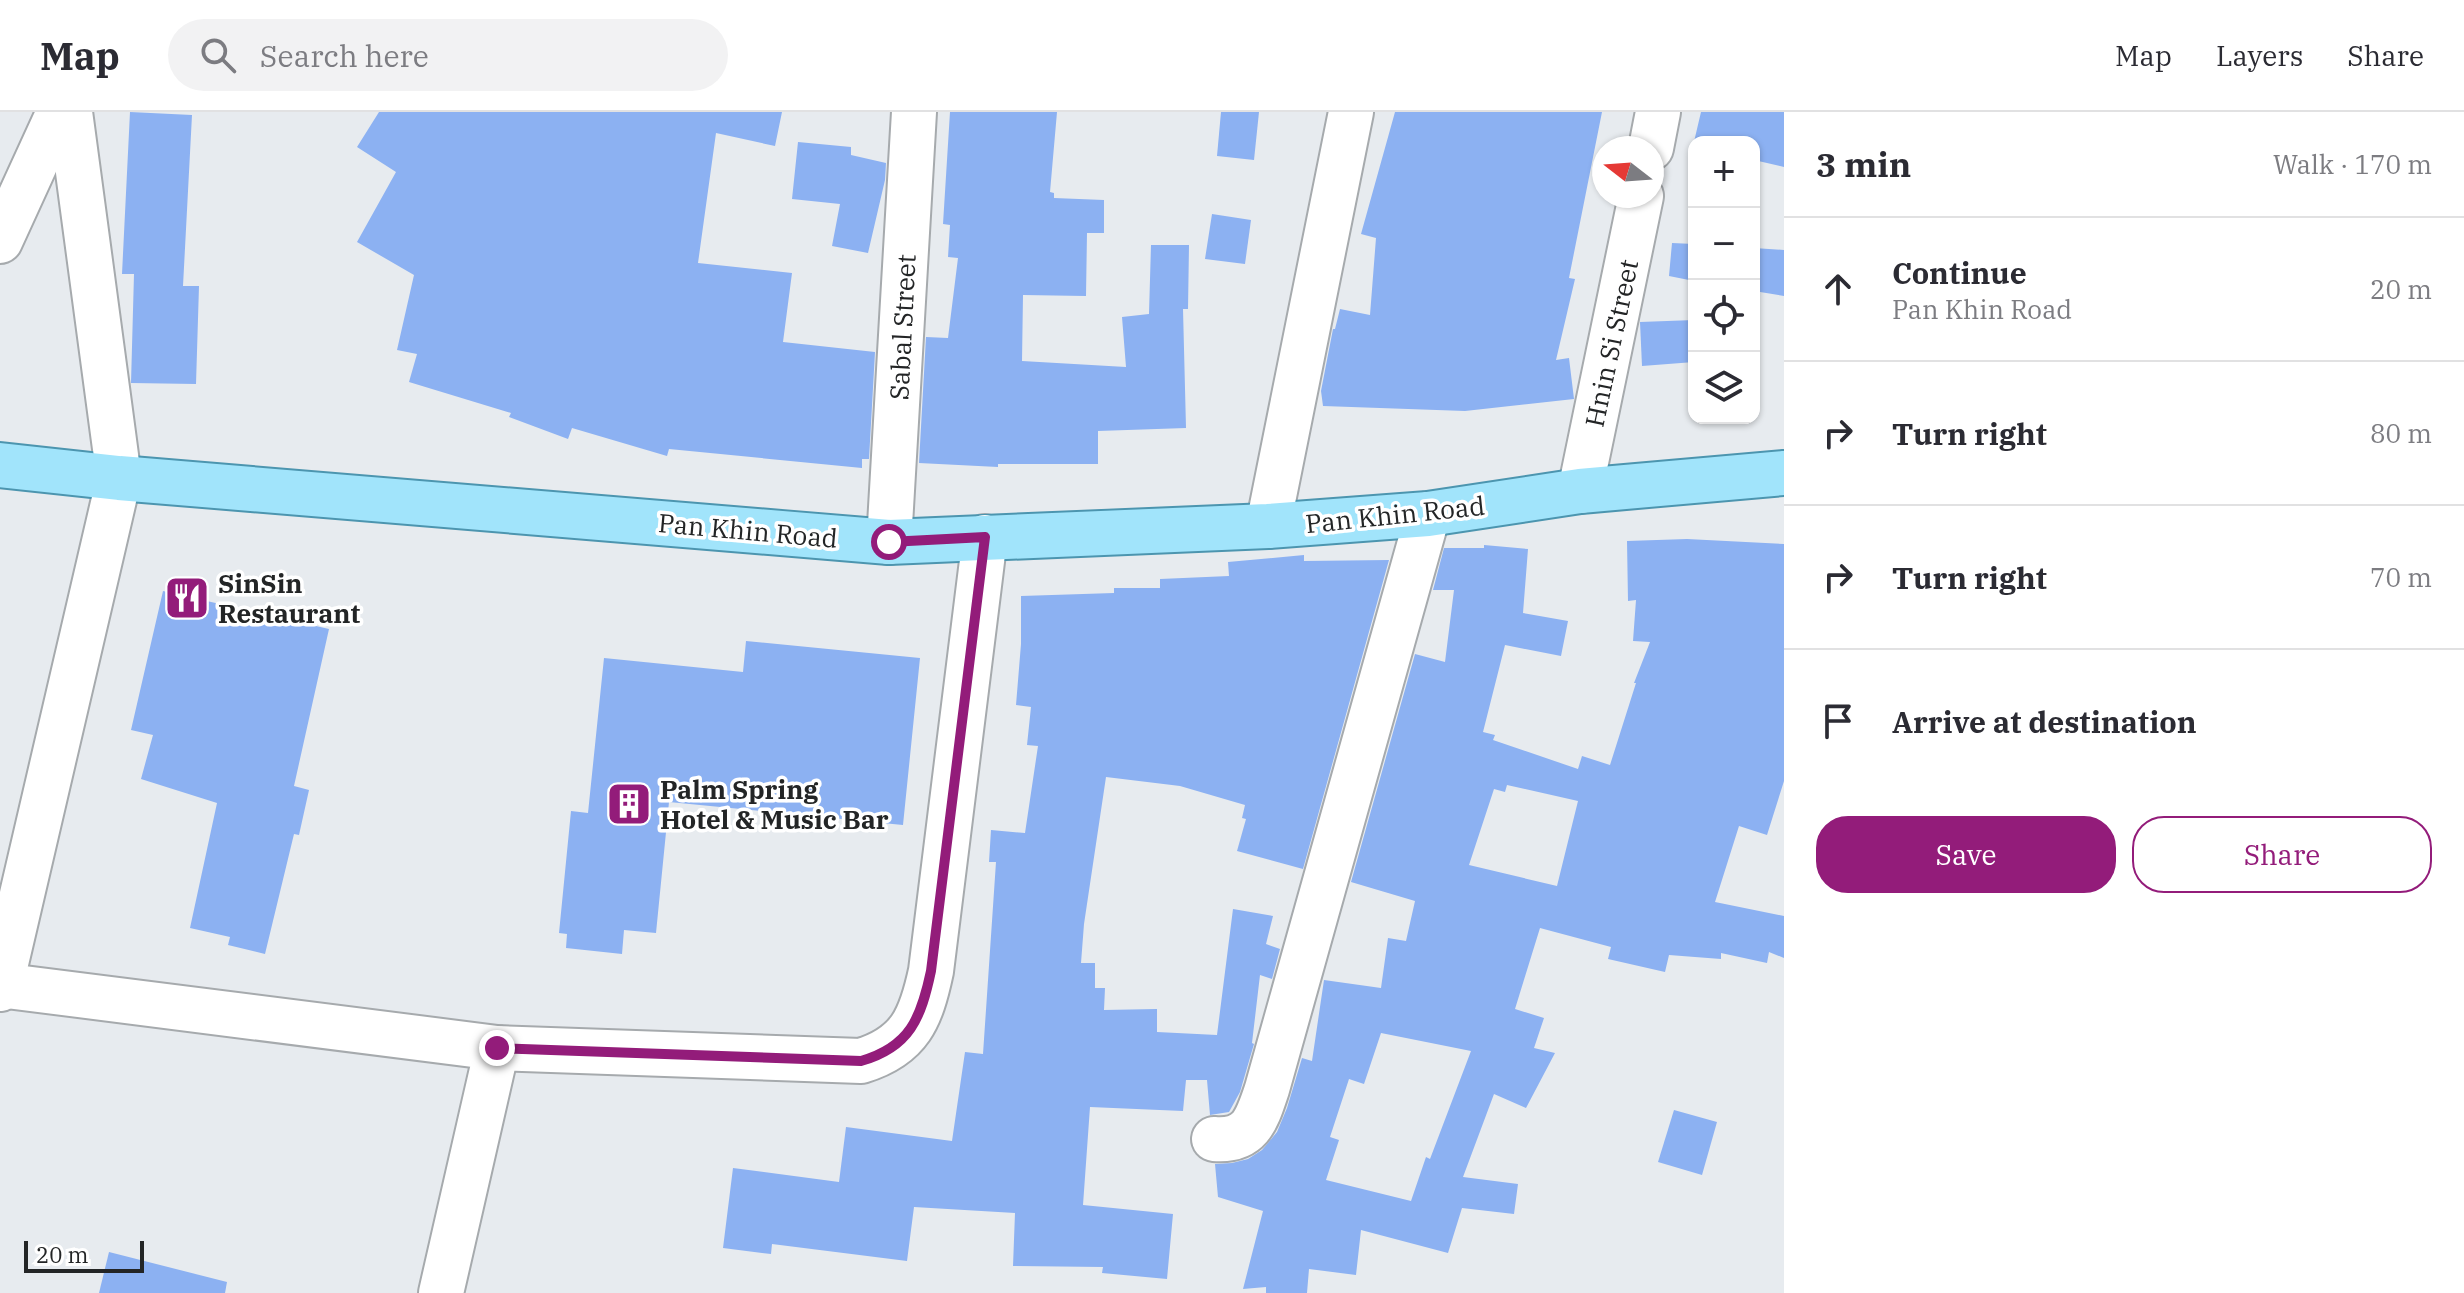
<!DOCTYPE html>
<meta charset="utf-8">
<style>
body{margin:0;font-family:"IBM Plex Serif",serif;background:#f2f2f3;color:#2b2b33}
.controls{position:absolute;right:24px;top:24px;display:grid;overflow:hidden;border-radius:16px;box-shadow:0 2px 6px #0004}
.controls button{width:72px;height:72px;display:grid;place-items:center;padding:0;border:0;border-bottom:2px solid #e1e1e2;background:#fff;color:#2b2b33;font:40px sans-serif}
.compass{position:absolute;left:1592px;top:24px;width:72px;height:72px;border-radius:50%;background:#fff;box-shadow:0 2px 6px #0004;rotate:287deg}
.scale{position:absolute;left:24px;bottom:20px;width:120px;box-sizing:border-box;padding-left:8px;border:4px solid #232526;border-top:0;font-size:22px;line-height:28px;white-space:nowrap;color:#232526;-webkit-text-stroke:6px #fff;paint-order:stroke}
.stop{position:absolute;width:24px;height:24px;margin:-18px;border:6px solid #931c7a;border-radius:50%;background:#fff}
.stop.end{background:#931c7a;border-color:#fff;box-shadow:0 2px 8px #0008}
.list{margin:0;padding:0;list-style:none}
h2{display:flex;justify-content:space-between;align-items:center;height:104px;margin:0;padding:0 32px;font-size:34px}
h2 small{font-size:26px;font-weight:400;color:#7c7c81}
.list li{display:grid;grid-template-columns:52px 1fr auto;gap:24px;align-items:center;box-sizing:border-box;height:144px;padding:0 32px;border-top:2px solid #e1e1e2}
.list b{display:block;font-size:30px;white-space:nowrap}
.list p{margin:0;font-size:26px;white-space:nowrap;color:#7c7c81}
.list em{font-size:26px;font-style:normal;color:#7c7c81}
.actions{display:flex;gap:16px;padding:24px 32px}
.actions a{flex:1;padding:18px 0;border:2px solid #931c7a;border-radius:32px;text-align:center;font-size:28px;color:#931c7a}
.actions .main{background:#931c7a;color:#fff}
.icon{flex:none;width:44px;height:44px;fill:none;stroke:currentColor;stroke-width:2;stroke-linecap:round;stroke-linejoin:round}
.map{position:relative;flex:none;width:1784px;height:1181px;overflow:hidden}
header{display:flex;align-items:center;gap:48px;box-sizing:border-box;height:112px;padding:0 40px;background:#fff;border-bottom:2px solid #e1e1e2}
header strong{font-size:38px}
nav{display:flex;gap:44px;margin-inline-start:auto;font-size:28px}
.search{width:560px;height:72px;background:#f2f2f3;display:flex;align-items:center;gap:20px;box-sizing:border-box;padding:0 28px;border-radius:44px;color:#7c7c81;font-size:30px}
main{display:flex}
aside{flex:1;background:#fff}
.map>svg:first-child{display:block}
.building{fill:#8cb1f2;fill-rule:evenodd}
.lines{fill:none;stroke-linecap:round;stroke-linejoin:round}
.minor-casing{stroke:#a6aaad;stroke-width:48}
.major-casing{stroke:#4c95af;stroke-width:48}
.minor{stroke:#fff;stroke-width:44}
.major{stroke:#a1e4fb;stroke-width:44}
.route{stroke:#931c7a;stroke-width:10}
.labels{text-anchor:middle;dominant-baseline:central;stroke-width:7;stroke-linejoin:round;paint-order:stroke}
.street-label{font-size:26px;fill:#232526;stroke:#fff}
.poi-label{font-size:26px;font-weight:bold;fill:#232526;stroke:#fff;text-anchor:start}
</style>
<header>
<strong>Map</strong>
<div class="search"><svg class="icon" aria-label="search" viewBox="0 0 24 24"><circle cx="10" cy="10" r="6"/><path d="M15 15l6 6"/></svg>Search here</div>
<nav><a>Map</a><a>Layers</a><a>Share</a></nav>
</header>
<main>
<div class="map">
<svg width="1784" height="1181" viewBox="0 0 1784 1181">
<rect width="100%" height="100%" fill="#e7ebef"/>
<g class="building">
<path d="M130,0l62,3 -9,171h16l-3,98 -65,-1 3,-109h-12z"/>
<path d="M379,0h403l-7,34 -59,-13 -18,130 94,10 -9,69 92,10 -6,107h-7v9l-193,-19 -2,7 -95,-28 -4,11 -59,-22 2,-4 -102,-31 8,-28 -20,-4 17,-75 -57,-33 39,-70 -39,-25z"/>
<path d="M950,0h107l-7,80 4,1v5l50,2v33h-17l-1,63 -63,-1 -1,66 104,6 -4,-50 27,-3 2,-69h38l-1,64h-5l3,119 -88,3v33h-100v3l-79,-4 7,-126 22,1 10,-80 -10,-1 2,-32 -7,-1z"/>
<path d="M1221,0h38l-5,48 -37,-4z"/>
<path d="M1395,0h207l-33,166 6,1 -19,81 13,-2 5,41 -109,12 -142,-5 -2,-15 12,-62h2l5,-20 30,6 6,-77 -15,-4z"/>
<path d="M1701,0h83v55l-30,-7v-18h-60l-1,4z"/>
<path d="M798,30l53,5v8l35,8 -1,17 -17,73 -36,-7 8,-42 -48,-5z"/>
<path d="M1212,102l39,6 -6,44 -40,-5z"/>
<path d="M1672,131l22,1v37l-25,-5z"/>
<path d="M1754,136l30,2v46l-30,-5z"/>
<path d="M1694,208v42l-52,4 -2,-44z"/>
<path d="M1687,427l97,5v237l-17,54 -28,-9 -24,76 69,14v42l-15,-6 -2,11 -46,-10v6l-52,-4 -4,17 -57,-13 3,-12 -71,-19 -25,81 29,9 -10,30 21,5 -29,55 -32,-14 -31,83 55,7 -4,30 -52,-6 -14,45 -87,-23 -5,45 -47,-6 -2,24h-41v-6l-23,2 20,-78 -45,-14 -3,-33 17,-1 16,-4 14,-9 15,-18 10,-24 15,-50 10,3 12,-81 57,8 7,-50 18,3 9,-40 -64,-19 64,-228 30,8 9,-72h-21l11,-42h40v-3l44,4 -5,64 45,8 -7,35 -56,-11 -22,87 12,3 -2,5 85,29 4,-13 28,9 26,-82h-2l16,-41 -17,-1 3,-41 -8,1 -1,-60zM1507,673l71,16 -21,85 -88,-21 25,-76 11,3zM1381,921l90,18 -41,108 -4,-2 -15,44 -85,-21 13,-40 -9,-3 19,-58 15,5z"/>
<path d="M1304,443v6l85,-1 -86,309 -66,-18 9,-32 -4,-1 3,-13 -65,-19 -74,-9 -22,147 -3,39h14v25h10l-1,22 53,-1v23l60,3 16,-126 40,7 -7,28 14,5 -8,30 -12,-4 -8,68 2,1 -14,48 -11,20 -19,3 -3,-35h-21l-3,31 -93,-4 -7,98 90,9 -6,65 -65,-6 1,-6 -90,-1 2,-53 -101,-6 -7,54 -135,-17 -1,10 -48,-6 10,-80 106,14 7,-55 106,14 13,-89 18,2 13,-192h-7l2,-32 34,3 13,-87 -11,-1 4,-38 -15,-2 5,-61v-48l93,-3v-5h46v-9l69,-3 -1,-14z"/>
<path d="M163,479l166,38 -35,157 15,4 -10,45 -5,-1 -29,120 -37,-9 2,-8 -40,-9 27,-125 -76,-24 12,-44 -22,-5z"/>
<path d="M746,529l174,17 -17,167 -234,-23 -13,131 -32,-3 -2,24 -56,-6 1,-14 -8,-1 12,-122 17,2 16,-155 139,14z"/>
<path d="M1674,998l43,12 -15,53 -44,-13z"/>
<path d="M109,1140l118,30 -2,11h-126z"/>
</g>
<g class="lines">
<g class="minor-casing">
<g id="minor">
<path d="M1651,36l7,-36"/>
<path d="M0,129l59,-129"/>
<path d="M1580,379l61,-295"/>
<path d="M1268,414l83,-414"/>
<path d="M889,430l25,-430"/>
<path d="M0,873l497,63 364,13c49,-15 60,-43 70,-90l54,-434"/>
<path d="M0,877l119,-511 -49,-366"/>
<path d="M1214,1027c37,3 43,-20 53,-50l161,-575"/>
<path d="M441,1181l56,-245"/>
</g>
</g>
<g class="major-casing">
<path id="major" d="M0,353l119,13 770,64 379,-16 160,-12 152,-23 204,-18"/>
</g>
<use href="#minor" class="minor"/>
<use href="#major" class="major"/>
</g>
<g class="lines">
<path class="route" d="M497,936l364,13c49,-14 60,-43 70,-90l54,-434 -96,5"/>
</g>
<defs>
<g id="restaurant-square" transform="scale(2.3)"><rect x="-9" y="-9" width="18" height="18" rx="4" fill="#931c7a" stroke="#fff"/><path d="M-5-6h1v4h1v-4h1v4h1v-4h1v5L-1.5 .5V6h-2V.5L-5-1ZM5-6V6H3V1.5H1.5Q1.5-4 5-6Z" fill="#fff"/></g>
<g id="building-square" transform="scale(2.3)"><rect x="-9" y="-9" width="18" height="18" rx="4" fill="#931c7a" stroke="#fff"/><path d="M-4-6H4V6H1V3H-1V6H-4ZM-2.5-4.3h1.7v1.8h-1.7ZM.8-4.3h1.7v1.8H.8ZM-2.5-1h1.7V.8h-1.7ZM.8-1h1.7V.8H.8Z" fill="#fff"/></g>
</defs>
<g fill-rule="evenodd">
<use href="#restaurant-square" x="187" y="486"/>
<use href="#building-square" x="629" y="692"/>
</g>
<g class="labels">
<g class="street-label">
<text transform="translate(902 215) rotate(-87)">Sabal Street</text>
<text transform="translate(1611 231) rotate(-78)">Hnin Si Street</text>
<text transform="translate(1395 402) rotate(-6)">Pan Khin Road</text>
<text transform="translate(748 418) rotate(5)">Pan Khin Road</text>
</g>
<g class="poi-label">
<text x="218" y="471">SinSin<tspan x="218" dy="30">Restaurant</tspan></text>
<text x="660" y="677">Palm Spring<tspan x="660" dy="30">Hotel &amp; Music Bar</tspan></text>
</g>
</g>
</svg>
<div class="controls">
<button>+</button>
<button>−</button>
<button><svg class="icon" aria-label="locate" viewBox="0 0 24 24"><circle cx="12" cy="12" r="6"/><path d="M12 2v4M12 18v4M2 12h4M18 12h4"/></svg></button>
<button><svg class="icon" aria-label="layers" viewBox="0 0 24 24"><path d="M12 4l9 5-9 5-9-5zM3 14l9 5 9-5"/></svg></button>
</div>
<svg class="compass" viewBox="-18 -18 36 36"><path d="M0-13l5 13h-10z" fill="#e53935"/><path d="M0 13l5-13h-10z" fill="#7c7c81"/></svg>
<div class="scale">20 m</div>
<div class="stop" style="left:889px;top:430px"></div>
<div class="stop end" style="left:497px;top:936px"></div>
</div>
<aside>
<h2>3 min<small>Walk · 170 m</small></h2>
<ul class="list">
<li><svg class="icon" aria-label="ahead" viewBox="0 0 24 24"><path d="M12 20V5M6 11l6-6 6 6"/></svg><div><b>Continue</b><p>Pan Khin Road</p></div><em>20 m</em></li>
<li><svg class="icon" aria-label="right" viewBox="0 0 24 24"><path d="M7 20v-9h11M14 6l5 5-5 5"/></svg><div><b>Turn right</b></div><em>80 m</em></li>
<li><svg class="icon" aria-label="right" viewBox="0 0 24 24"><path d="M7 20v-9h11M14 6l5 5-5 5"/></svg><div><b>Turn right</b></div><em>70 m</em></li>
<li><svg class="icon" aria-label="arrive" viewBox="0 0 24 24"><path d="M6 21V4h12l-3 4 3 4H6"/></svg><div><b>Arrive at destination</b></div></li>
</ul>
<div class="actions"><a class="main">Save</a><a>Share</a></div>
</aside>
</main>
